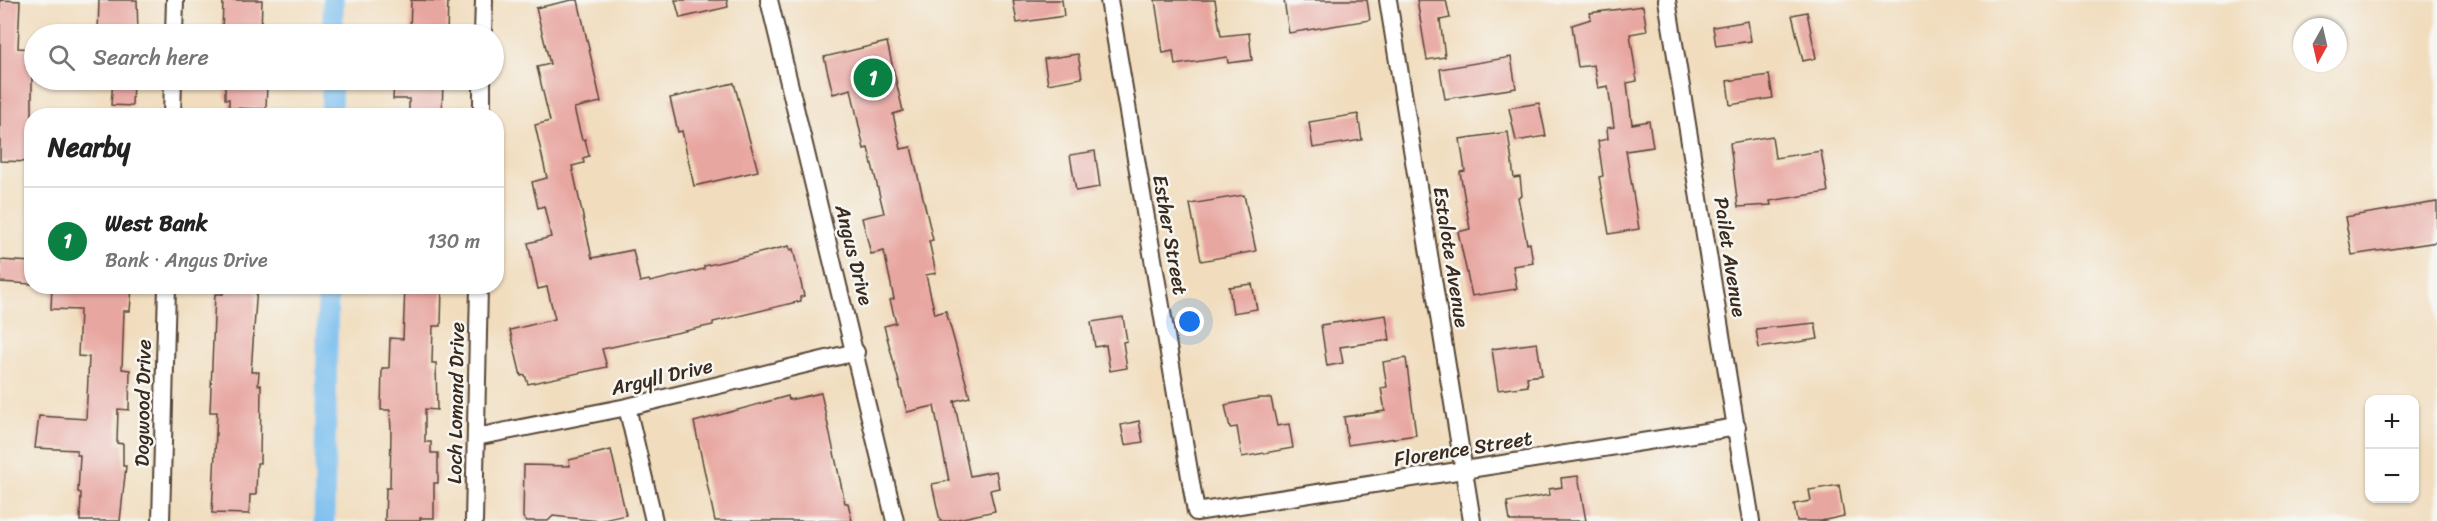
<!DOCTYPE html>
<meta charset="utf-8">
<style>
body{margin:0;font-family:Sriracha,sans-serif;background:#f2f2f2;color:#222}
.controls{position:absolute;right:18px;bottom:18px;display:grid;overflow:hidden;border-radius:12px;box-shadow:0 2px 4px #0004}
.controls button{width:54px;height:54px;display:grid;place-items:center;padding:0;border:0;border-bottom:2px solid #e0e0e0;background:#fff;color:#222;font:30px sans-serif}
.compass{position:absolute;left:2293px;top:18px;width:54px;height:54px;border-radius:50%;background:#fff;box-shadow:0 2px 4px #0004;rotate:188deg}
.you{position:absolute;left:1190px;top:322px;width:21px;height:21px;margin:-15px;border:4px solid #fff;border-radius:50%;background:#1a73e8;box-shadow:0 0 0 9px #1a73e833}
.badge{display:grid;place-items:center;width:39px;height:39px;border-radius:50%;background:#0b8043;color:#fff;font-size:20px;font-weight:700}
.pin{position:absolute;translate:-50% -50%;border:3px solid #fff;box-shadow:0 2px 6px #0006}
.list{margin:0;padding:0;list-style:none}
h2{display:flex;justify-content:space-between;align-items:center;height:78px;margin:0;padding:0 24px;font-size:26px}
h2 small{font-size:20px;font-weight:400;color:#767676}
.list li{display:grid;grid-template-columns:39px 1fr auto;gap:18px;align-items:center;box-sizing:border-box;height:108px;padding:0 24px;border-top:2px solid #e0e0e0}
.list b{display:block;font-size:22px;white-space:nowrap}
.list p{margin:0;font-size:20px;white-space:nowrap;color:#767676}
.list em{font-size:20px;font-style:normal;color:#767676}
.icon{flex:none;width:33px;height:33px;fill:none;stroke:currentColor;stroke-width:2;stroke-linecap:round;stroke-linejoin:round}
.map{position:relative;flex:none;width:2437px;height:521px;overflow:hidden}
.search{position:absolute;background:#fff;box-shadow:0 2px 4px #0004;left:24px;top:24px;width:480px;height:66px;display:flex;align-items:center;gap:15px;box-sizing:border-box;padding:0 21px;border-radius:33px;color:#767676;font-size:22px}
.panel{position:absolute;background:#fff;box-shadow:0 2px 4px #0004;left:24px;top:108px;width:480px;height:186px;border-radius:24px}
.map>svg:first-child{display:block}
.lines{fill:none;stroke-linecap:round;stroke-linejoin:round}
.canal{stroke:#78beef;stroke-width:21}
.building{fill:#e8a6a0}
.street-casing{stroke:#564536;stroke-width:20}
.street{stroke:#fff;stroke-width:16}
.labels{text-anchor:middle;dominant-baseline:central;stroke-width:5;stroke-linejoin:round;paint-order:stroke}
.street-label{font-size:20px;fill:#3b2a1e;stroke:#f6f6f2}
</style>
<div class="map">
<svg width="2437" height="521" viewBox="0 0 2437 521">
<rect width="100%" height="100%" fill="#f6f6f2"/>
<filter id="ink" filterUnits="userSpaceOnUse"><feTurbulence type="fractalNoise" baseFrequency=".0167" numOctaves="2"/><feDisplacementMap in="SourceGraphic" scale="12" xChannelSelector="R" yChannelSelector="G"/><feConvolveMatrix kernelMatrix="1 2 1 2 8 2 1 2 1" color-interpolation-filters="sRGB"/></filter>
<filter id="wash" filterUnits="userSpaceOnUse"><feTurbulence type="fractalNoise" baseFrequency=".008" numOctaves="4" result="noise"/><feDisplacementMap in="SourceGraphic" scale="24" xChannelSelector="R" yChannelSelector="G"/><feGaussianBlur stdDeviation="1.35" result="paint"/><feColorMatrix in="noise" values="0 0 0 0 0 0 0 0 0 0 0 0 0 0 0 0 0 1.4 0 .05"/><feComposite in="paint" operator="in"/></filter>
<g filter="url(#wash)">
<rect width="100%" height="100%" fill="#f1ddbe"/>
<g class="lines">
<g class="canal">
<path d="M333,34v-34"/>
<path d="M331,116l1,-36"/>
<path d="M324,521l4,-235"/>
</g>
</g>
<g id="blocks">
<g class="building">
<path d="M0,0l20,1 -2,47 14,1v113l-32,-1z"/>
<path d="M99,0h38l1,34h-40z"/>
<path d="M223,0h39l-1,34h-39z"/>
<path d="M411,0l37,1 -1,33h-37z"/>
<path d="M572,0h6l23,102 -27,6 8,32 3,-1 4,17 -6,2 1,5 -12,3 20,92 41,-8 7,32 9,-2 1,2 54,-13v-3l85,-20 1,4 3,-1 11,47 -4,1 1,4 -88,21v3l-111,24 5,18 -79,17 -3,-9 -4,1 -11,-46 45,-11 -8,-32 -9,2 -10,-46 23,-6 -7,-31 -6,2 -6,-26 15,-4 -12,-53 15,-4 -13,-54 13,-3 -14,-56z"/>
<path d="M675,0h52l1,7 -48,11z"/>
<path d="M1013,0h49l2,16 -47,7z"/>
<path d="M1155,0h60l6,36 28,-3 3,27 -24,3 -1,-6 -52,8 -2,-14 -10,2z"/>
<path d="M1284,0h83l3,20 -81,13z"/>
<path d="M1417,0h29l4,18 -10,2 5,37 -18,3z"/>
<path d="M1643,6l4,25 -17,3 7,47 -10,2 5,41 17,-3 4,26 -27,4 13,78 -30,5 -10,-57 4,-1 -5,-35 10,-2 -1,-11 7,-1 -6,-41 -10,2 -4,-23 -16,2 -6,-42 19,-6 -1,-6z"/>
<path d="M1807,12l9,46 -13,3 -11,-46z"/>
<path d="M1748,21l3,20 -35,5 -3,-19z"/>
<path d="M887,42l16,69 -10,3 8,35 10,-2 22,93 -4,1 7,32 -10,2 9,39 11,-3 24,86 -16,4 16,75 26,-5 3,17 -9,2 5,21 -46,10h-9l-8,-37 17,-3 -15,-75 -27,6 -23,-86 12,-3 -6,-23 4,-1 -10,-48 -13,3 -9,-36 22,-5 -16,-65 -4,1 -13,-60 -18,5 -9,-37z"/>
<path d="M1078,54l4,24 -34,6 -4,-25z"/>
<path d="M1511,57l5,31 -71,11 -5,-30z"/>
<path d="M1769,75l4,23 -43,7 -3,-24z"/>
<path d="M113,80h20l-1,26 -21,-1z"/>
<path d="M225,80h21l-1,3 22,1 -1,25 -37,-1v-9h-4z"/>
<path d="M394,80h49l-1,36h-33v-17h-16z"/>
<path d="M734,83l24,88 -64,15 -12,-55 -4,1 -8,-34z"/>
<path d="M1539,103l7,33 -30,5 -7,-33z"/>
<path d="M1358,114l4,26 -49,8 -4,-26z"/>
<path d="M1508,132l6,46 6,-1 2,19 -4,1 9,47 3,-1 3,20 -20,3 4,23 -45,7 -14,-64 12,-3 -10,-57 5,-1 -5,-32z"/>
<path d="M1772,136l3,22 46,-7 7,41 -58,9 1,4 -33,2 -8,-64z"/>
<path d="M1095,151l5,36 -24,4 -6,-36z"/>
<path d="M1244,195l12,56 -55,10 -11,-57z"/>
<path d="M2437,202v40l-85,13 -7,-38z"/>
<path d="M0,260l32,2v22l-32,-2z"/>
<path d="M1252,284l5,25 -24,4 -4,-26z"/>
<path d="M52,286h80l-2,25h-6l-2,58 8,1 -1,40 -11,-1 -1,34 6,1v22h3l-6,55h-40l1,-28 -3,-1 2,-37h-3v-5l-42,-2 4,-32 47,3 3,-62 -11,-1 2,-46 -29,-1z"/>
<path d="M223,286h34l-6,86h8l-1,13h3l-1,78h-3l-1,32h-6l-1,19 -37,-1 5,-101h-7l5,-118h8z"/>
<path d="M405,286h37l-1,40h-8l-1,37h4l1,47 -12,-1v33h6v11h7v30h-4v35h-14v3h-35l1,-33h4l1,-57 -1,-21h-9l1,-42h7l1,-30 13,1z"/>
<path d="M1386,315l4,25 -50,7 3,16 -16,3 -6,-41z"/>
<path d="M1123,317l4,24 -4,1 4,26 -17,3 -4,-26 -11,2 -4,-25z"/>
<path d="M1815,323l3,16 -59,9 -3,-19z"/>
<path d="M1537,343l5,32 -15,2 1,9 -30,4 -6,-41z"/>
<path d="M1406,358l10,77 -68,10 -4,-28 41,-6 -4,-23 6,-1 -4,-25z"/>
<path d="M821,393l24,110h3l4,18h-137l-21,-99 94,-26 1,4z"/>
<path d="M1259,398h12l6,28 12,-2 4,24 -51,9 -5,-30 -7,1 -5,-23z"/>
<path d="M1139,421l4,21 -18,3 -4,-20z"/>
<path d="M611,450l15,65 -27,6 -46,-5 -5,5h-23l-2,-4 1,-52 46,1 -1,-6z"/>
<path d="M1578,476l8,45h-76l-3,-19 43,-7 -1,-6 13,-2 -1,-9z"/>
<path d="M1839,485l5,31 -23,5h-24l-3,-17 17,-3 -2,-11z"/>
</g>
</g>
</g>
<g filter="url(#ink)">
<use href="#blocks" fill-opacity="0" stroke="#564536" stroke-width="1.5"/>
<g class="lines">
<g class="street-casing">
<g id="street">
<path d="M769,0l126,521"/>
<path d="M1109,0l87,512 541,-85"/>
<path d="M1388,0l84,521"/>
<path d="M1667,0l84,521"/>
<path d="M174,34l1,-34"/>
<path d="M483,34l1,-34"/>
<path d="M172,116l1,-36"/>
<path d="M482,116v-36"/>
<path d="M627,407l27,114"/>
<path d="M476,437l151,-30 229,-55"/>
<path d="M161,521l6,-235"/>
<path d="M474,521l5,-235"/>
</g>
</g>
<use href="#street" class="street"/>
</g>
</g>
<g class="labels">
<g class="street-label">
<text transform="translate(1170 235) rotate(80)">Esther Street</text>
<text transform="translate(854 255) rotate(76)">Angus Drive</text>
<text transform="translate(1451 257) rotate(81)">Estalote Avenue</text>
<text transform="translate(1730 257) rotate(81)">Pailet Avenue</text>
<text transform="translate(662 377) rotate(-13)">Argyll Drive</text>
<text transform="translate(143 403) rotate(-89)">Dogwood Drive</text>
<text transform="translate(456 403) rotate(-89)">Loch Lomand Drive</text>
<text transform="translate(1463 449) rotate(-9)">Florence Street</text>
</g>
</g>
</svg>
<div class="controls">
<button>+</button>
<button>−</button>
</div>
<svg class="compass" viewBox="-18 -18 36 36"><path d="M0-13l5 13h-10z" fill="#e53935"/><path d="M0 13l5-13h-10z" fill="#767676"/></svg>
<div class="you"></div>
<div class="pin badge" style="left:873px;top:78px">1</div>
<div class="search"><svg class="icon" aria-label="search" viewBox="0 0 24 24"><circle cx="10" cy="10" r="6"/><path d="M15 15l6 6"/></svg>Search here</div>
<section class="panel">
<h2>Nearby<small></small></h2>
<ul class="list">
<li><span class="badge">1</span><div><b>West Bank</b><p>Bank · Angus Drive</p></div><em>130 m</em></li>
</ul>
</section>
</div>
